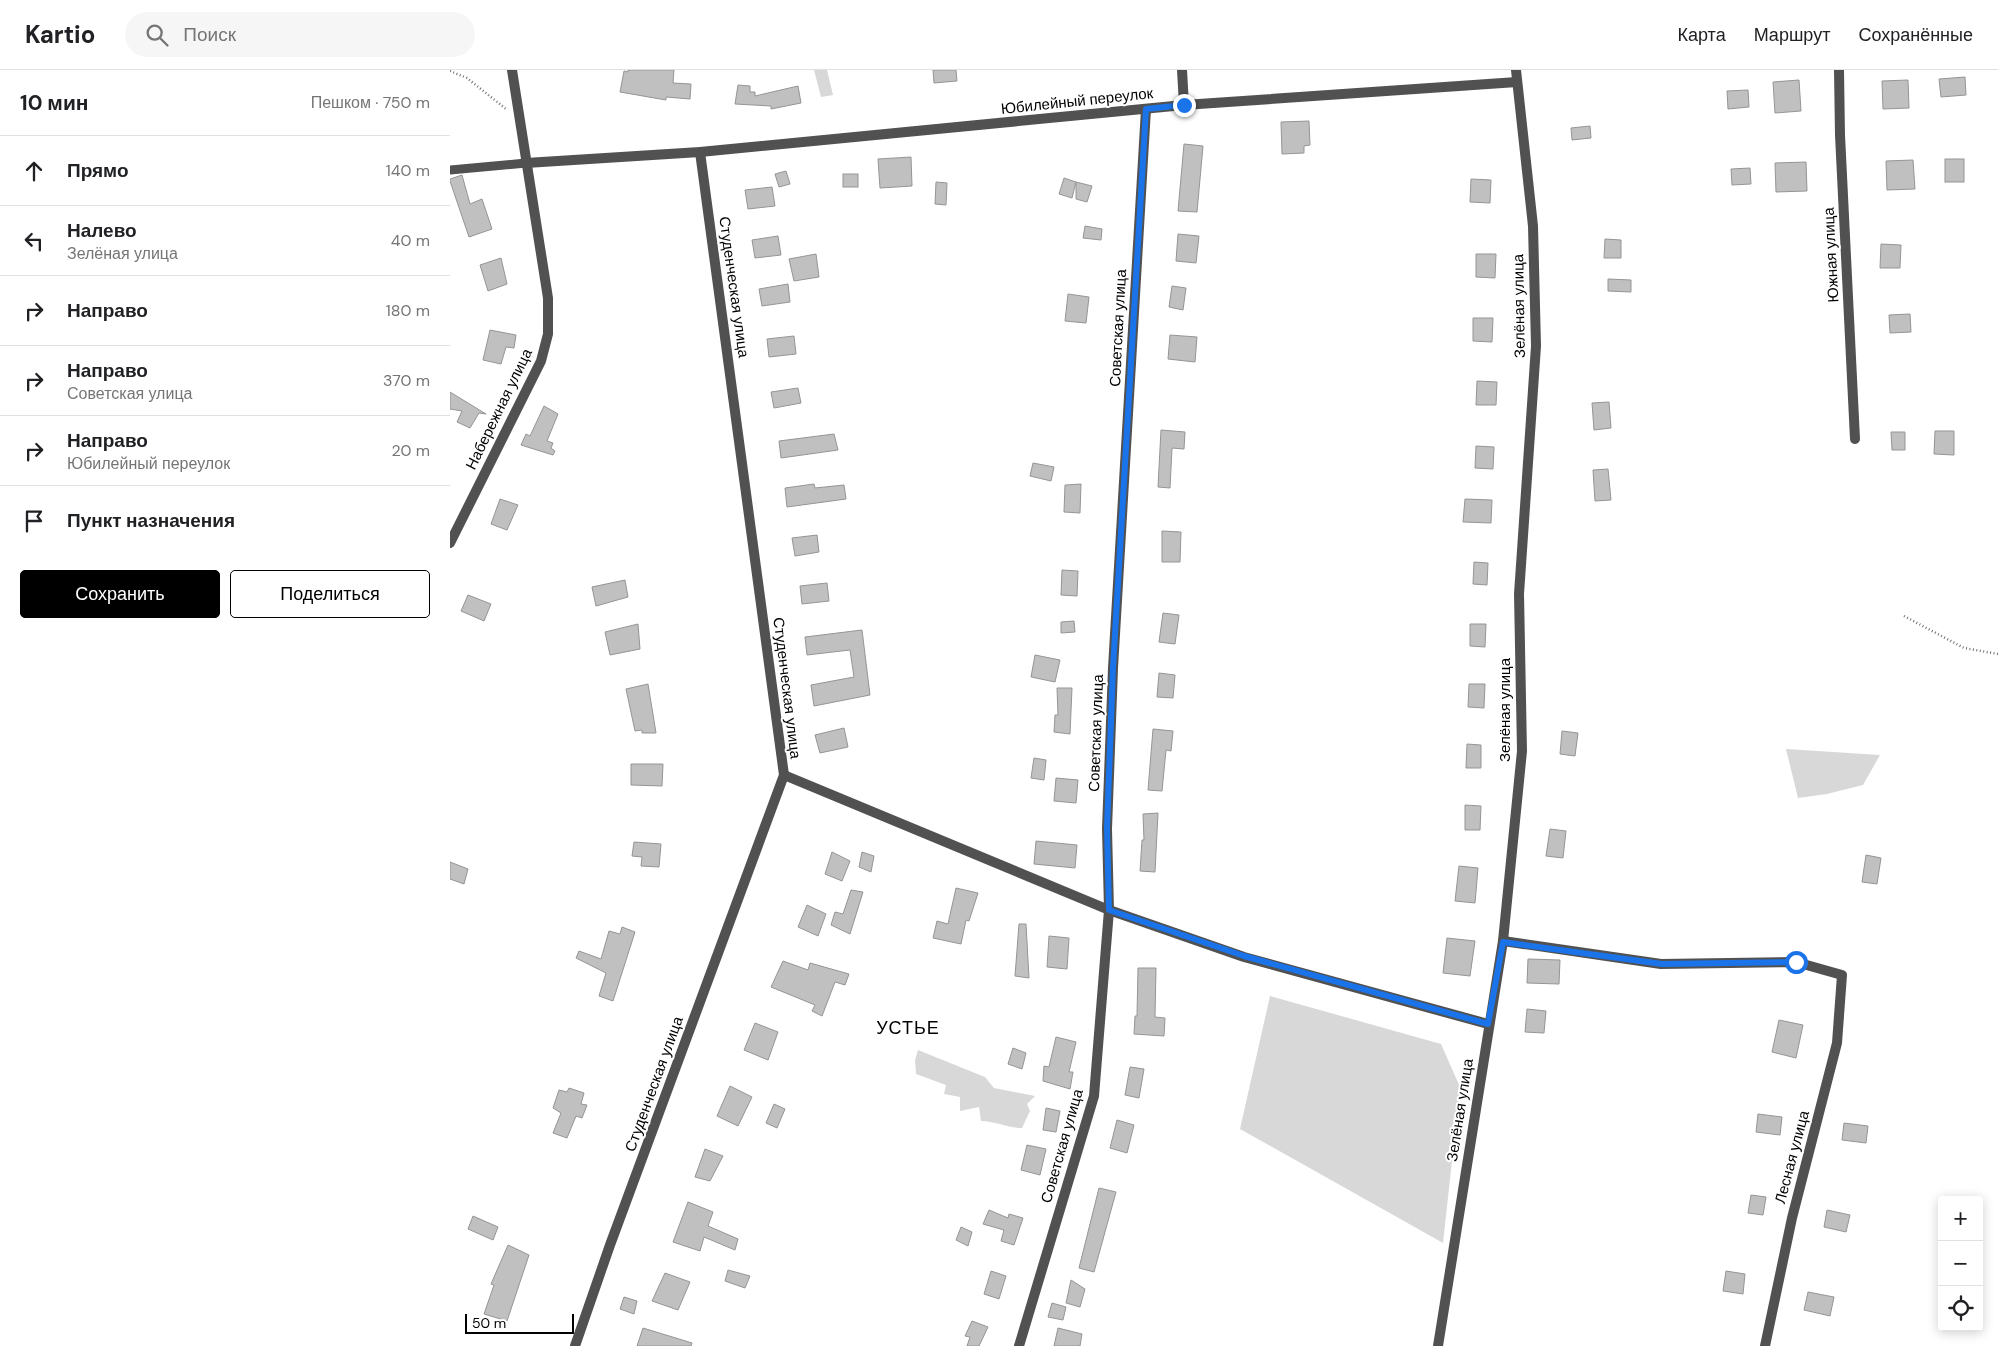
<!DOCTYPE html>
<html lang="ru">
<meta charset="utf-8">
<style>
body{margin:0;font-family:"DM Sans",sans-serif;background:#f6f6f6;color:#202124}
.controls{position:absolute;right:15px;bottom:15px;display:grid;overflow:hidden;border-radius:5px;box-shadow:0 2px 12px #0003}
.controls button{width:45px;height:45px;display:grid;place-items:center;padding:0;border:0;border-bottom:1px solid #e0e0e0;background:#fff;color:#202124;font:25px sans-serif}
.scale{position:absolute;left:15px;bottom:12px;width:109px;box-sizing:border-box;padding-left:5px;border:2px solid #000;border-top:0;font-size:14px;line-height:18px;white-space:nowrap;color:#000;-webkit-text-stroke:4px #fff;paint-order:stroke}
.stop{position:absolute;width:15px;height:15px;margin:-11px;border:4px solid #1a73e8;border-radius:50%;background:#fff}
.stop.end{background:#1a73e8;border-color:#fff;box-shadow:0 1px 5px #0008}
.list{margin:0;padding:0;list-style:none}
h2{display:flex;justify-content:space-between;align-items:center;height:65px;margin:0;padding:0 20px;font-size:21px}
h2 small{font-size:16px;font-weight:400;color:#757577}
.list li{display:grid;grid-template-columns:32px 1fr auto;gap:15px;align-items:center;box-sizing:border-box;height:70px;padding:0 20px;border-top:1px solid #e0e0e0}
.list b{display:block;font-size:19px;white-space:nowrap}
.list p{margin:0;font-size:16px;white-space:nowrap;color:#757577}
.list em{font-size:16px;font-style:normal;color:#757577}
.actions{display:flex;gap:10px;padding:15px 20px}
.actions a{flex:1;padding:11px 0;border:1px solid #000;border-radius:5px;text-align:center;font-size:18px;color:#000}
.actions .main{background:#000;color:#fff}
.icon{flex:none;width:28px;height:28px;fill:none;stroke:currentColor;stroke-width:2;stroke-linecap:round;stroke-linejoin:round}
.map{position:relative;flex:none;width:1548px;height:1276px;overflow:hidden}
header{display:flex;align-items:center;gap:30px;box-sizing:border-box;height:70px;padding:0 25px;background:#fff;border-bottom:1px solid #e0e0e0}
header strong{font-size:24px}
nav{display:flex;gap:28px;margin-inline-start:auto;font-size:18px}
.search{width:350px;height:45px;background:#f6f6f6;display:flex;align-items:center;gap:12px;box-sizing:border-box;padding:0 18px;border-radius:28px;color:#757577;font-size:19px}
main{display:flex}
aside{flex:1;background:#fff}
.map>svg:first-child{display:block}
.green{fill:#d8d8d8}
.building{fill:#c0c0c0;stroke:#959595}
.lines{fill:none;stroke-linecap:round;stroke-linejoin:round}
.path{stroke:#737373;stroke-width:2.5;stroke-dasharray:1 2.5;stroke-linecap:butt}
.lane{stroke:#515151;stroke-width:9}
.street{stroke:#515151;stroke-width:10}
.route{stroke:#1a73e8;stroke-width:6}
.labels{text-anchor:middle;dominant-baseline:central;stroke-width:4;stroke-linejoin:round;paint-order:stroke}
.street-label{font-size:15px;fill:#000;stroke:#fff}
.quarter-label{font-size:18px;letter-spacing:1px;fill:#000;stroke:#fff}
</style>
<header>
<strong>Kartio</strong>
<div class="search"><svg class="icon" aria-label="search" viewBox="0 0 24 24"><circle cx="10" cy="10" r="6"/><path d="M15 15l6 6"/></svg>Поиск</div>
<nav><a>Карта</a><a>Маршрут</a><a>Сохранённые</a></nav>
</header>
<main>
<aside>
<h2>10 мин<small>Пешком · 750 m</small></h2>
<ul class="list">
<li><svg class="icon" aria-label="ahead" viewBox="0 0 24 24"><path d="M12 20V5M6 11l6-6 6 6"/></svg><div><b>Прямо</b></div><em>140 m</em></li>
<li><svg class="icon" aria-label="left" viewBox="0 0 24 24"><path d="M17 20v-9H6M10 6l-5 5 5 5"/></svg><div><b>Налево</b><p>Зелёная улица</p></div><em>40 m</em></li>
<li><svg class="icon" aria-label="right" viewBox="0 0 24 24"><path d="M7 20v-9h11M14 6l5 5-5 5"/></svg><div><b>Направо</b></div><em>180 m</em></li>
<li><svg class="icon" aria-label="right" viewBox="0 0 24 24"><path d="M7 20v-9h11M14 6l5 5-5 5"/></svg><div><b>Направо</b><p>Советская улица</p></div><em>370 m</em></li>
<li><svg class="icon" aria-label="right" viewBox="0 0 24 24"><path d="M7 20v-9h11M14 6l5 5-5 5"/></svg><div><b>Направо</b><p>Юбилейный переулок</p></div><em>20 m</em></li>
<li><svg class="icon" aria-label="arrive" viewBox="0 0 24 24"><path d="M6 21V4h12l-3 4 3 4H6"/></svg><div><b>Пункт назначения</b></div></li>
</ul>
<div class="actions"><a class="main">Сохранить</a><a>Поделиться</a></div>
</aside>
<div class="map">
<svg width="1548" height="1276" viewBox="0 0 1548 1276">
<rect width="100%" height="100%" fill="#fff"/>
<g class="green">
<path d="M364,0h13l6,25 -12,2z"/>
<path d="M1336,679l94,6 -17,30 -36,9 -29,4z"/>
<path d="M820,926l171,48 19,43 -17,156 -203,-114z"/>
<path d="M468,980l67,27 9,11 41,8 -8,8 3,7 -8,17c-15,0 -26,-7 -41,-7l-2,-14 -19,4v-14l-16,-3 2,-9 -30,-11 -1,-14z"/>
</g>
<g class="building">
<path d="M178,0h46l-1,13 18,1 -1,15 -24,-2v3l-46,-8 4,-21 4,1z"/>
<path d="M483,0h23l1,11 -23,2z"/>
<path d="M1515,7l1,18 -25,2 -2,-18z"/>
<path d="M1349,10l2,31 -26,2 -2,-31z"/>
<path d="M1458,10l1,28 -26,1 -1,-28z"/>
<path d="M288,15l12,1v6h5v4l43,-10 3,17 -30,6v-3l-36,-2z"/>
<path d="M1298,20l1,17 -21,2 -1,-18z"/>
<path d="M859,51l1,24 -6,1v7l-22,1 -1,-32z"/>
<path d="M1140,56l1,12 -19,2 -1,-12z"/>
<path d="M734,74l19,2 -6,66 -19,-1z"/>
<path d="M461,87l1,29 -32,2 -2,-29z"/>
<rect x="1495" y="89" width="19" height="23"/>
<path d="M1463,90l2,29 -28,1 -1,-29z"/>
<path d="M1356,92l1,29 -31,1 -1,-29z"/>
<path d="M1300,98l1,16 -19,1 -1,-16z"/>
<path d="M336,101l4,13 -11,3 -4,-13z"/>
<rect x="393" y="104" width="15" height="13"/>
<path d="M12,105l8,29 12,-5 10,30 -23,8 -19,-56v-2z"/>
<path d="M614,108l12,4 -4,16 -13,-4z"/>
<path d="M1021,109l20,1 -1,23 -20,-1z"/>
<path d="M486,112l11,1 -1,22 -11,-1z"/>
<path d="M626,112l16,4 -5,16 -11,-3z"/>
<path d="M322,117l3,19 -27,3 -3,-19z"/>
<path d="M635,156l17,3 -1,11 -18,-2z"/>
<path d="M728,164l21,2 -3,27 -20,-2z"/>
<path d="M328,166l3,19 -26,3 -3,-18z"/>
<path d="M1155,169l16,1v18h-17z"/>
<path d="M1431,174l20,1 -1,23h-20z"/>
<path d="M366,184l3,23 -25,4 -5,-22z"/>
<path d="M1026,184h20l-1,24 -19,-1z"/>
<path d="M51,188l6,26 -19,7 -8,-26z"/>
<path d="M1158,209l23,1v12l-23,-1z"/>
<path d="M338,214l2,18 -28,4 -3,-17z"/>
<path d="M722,216l14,2 -3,22 -14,-3z"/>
<path d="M618,224l21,3 -3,26 -21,-2z"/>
<path d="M1460,244l1,18 -21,1 -1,-18z"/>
<path d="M1023,248h20l-1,24 -19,-1z"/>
<path d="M40,260l26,5 -2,13 -8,-1 -5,17 -18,-4z"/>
<path d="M720,265l27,2 -2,25 -27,-3z"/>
<path d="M344,266l2,18 -27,3 -2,-18z"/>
<path d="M1027,311l20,1 -1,23h-20z"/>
<path d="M348,318l3,15 -27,5 -3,-16z"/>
<path d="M0,322l36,22 -7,-1 -9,15 -13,-6 5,-11 -12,-2z"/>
<path d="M1159,332l2,26 -17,2 -2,-27z"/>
<path d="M94,336l14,8 -11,27 6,2 -2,5 4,3 -2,4 -32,-10 5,-11 4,2z"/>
<path d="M711,360l24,2 -1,17 -12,-1 -2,40 -12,-1z"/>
<path d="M1485,361h19v24l-20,-1z"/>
<path d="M1441,362h14v18h-13z"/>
<path d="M384,364l4,16 -57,8 -2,-17z"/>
<path d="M1026,376l18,1 -1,22 -18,-1z"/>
<path d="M583,393l21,4 -3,14 -21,-5z"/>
<path d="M1158,399l3,31 -16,1 -2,-31z"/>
<path d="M364,414l1,4 29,-3 2,14 -59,8 -2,-19z"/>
<path d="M631,414l-1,29 -16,-1 1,-27z"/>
<path d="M50,429l18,6 -11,25 -16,-6z"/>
<path d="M1015,429l27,1 -1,23 -28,-1z"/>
<path d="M712,461l19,1 -1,30h-18z"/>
<path d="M367,465l2,17 -24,4 -3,-18z"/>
<path d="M1024,492l14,1 -1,22 -14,-1z"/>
<path d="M612,500l16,1 -1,25 -16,-1z"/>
<path d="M175,510l3,17 -32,9 -4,-19z"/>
<path d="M377,513l2,18 -27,3 -2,-18z"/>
<path d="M18,525l23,9 -7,17 -23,-10z"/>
<path d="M713,543l16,2 -4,29 -16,-2z"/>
<path d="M624,551l1,11 -14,1v-11z"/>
<path d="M188,554l2,25 -30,6 -5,-23z"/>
<path d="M1020,554h16l-1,23 -15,-1z"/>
<path d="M412,560l8,65 -56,11 -3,-21 43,-8 -4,-27 -43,5 -2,-18z"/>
<path d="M585,585l25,5 -5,22 -24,-5z"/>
<path d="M709,603l16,2 -2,23 -16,-1z"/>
<path d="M198,614l8,49h-14v-3l-7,1 -9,-42z"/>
<path d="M1019,614h16l-1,24 -16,-1z"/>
<path d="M607,618h15l-2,46 -16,-2 1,-17h3z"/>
<path d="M394,658l4,19 -28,6 -5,-18z"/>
<path d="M703,659l20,2 -2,20 -5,-1 -4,41 -14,-1z"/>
<path d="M1112,661l16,2 -3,23 -15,-2z"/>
<path d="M1017,674l14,1v23h-15z"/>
<path d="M584,688l12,2 -2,20 -13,-2z"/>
<path d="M181,694h32l-1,22 -31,-1z"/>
<path d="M606,708l22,2 -2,23 -22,-2z"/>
<path d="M1015,735l16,1 -1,24h-15z"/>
<path d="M708,743l-3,59 -15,-1 2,-31h2l-1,-26z"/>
<path d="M1100,759l16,2 -3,27 -17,-2z"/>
<path d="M586,771l41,4 -2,23 -41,-4z"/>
<path d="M184,772l27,2 -2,23 -18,-1 1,-9 -10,-1z"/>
<path d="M382,782l18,9 -8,20 -17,-7z"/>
<path d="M412,782l12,4 -3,16 -12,-5z"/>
<path d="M1416,785l15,3 -4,26 -15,-2z"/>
<path d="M0,792l18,7 -4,15 -14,-5z"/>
<path d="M1009,796l19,2 -3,35 -20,-2z"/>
<path d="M506,818l22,5 -9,28 -3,-1 -5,24 -28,-6 4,-17 11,3z"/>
<path d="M401,820l12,2 -13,42 -19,-9 4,-13 8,2z"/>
<path d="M357,835l19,9 -8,22 -20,-9z"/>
<path d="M569,854h7l3,54 -14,-2z"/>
<path d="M172,857l13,5 -22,69 -14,-5 7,-23 -30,-15 3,-7 22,8 8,-28 11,3z"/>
<path d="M599,866l20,2 -2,31 -20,-2z"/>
<path d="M997,868l28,3 -5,35 -27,-3z"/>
<path d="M1078,889l32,1 -1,24 -32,-1z"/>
<path d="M333,891l25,9 2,-7 39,11 -4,11 -10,-3 -13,34 -10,-5 3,-6 -44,-18z"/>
<path d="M688,898h18l-1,49 10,1 -1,18 -30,-2 1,-18h2z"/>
<path d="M1077,939l19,2 -2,22 -19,-1z"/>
<path d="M1329,950l24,5 -7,33 -24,-6z"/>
<path d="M305,953l23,9 -10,28 -24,-10z"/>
<path d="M606,967l20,5 -7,30h4l-3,17 -27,-8 1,-15 5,1z"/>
<path d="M563,978l13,5 -4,16 -14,-5z"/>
<path d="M680,997l14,2 -5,29 -14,-3z"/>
<path d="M280,1016l22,11 -14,29 -21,-10z"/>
<path d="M119,1018l15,5 -3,11 6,1 -5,13 -6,-2 -9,22 -14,-5 8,-20 -8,-5 6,-18 8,2z"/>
<path d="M324,1034l11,5 -8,19 -11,-5z"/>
<path d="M596,1038l14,3 -4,21 -13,-2z"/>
<path d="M1308,1044l24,3 -2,18 -24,-3z"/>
<path d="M667,1050l17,5 -7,28 -17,-5z"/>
<path d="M1394,1053l24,3 -2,17 -24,-3z"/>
<path d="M577,1075l19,4 -6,26 -19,-5z"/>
<path d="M255,1079l18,7 -13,25 -15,-4z"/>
<path d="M649,1118l17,4 -22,80 -15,-4z"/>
<path d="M1301,1125l15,2 -3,18 -15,-2z"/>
<path d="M238,1132l25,10 -5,14 30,13 -3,11 -31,-13 -4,14 -27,-9z"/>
<path d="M539,1140l19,8 1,-4 14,4 -9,27 -13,-4 3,-11 -21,-6z"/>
<path d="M1377,1140l23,5 -4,17 -22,-5z"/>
<path d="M23,1146l25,11 -5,13 -25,-11z"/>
<path d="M511,1157l11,5 -4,14 -12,-6z"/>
<path d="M58,1175l21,10 -22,66 -23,-7 10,-29 -3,-1z"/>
<path d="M278,1200l22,6 -5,12 -20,-7z"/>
<path d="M541,1201l15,5 -7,23 -15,-5z"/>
<path d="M1276,1201l19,3 -2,20 -20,-3z"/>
<path d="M215,1203l25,9 -12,28 -26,-9z"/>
<path d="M621,1210l14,9 -5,18 -14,-4z"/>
<path d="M1358,1222l26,5 -4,19 -26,-6z"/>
<path d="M174,1227l13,4 -3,13 -14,-5z"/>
<path d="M602,1233l14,4 -3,13 -15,-3z"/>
<path d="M522,1251l16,6 -9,19h-12l3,-9 -5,-1z"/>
<path d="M193,1258l49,15 -1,3h-54z"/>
<path d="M608,1258l24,6 -2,12h-26z"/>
</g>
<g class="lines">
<g class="path">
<path d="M0,1l17,7 39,31"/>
<path d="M1454,546l60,32 34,6"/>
</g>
<path class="lane" d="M0,100l76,-7"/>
<g class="street">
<path d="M732,0l2,35"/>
<path d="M1389,0l1,65 15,304"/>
<path d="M76,93l174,-11 484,-47 333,-23"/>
<path d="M0,473l91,-182 7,-27v-36l-36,-228"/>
<path d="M334,705l325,135 135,47 244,67"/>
<path d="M1053,871l158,23 135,-2 46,13 -5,68 -45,175 -27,128"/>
<path d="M125,1276l35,-101 174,-470 -84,-623"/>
<path d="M569,1276l75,-250 15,-186 -2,-81 6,-161 33,-559"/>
<path d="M988,1276l65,-405 19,-190 -3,-157 17,-248 -3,-120 -17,-156"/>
</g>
</g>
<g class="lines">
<path class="route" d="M734,35l-38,4 -33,559 -6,160 2,82 135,46 244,68 15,-82 159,22 134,-2"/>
</g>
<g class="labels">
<g class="street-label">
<text transform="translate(627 31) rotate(-6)">Юбилейный переулок</text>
<text transform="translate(1381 185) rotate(-93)">Южная улица</text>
<text transform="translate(284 217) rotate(82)">Студенческая улица</text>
<text transform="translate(1069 236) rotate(-91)">Зелёная улица</text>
<text transform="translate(668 258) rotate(-87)">Советская улица</text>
<text transform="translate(49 339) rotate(-64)">Набережная улица</text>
<text transform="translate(337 618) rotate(83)">Студенческая улица</text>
<text transform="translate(1055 640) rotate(-90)">Зелёная улица</text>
<text transform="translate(646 663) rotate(-88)">Советская улица</text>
<text transform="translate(204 1014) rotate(-70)">Студенческая улица</text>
<text transform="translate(1010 1040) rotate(-81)">Зелёная улица</text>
<text transform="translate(612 1076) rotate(-74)">Советская улица</text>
<text transform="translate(1342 1087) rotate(-75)">Лесная улица</text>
</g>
<g class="quarter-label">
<text x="458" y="958">УСТЬЕ</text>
</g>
</g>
</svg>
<div class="controls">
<button>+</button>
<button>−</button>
<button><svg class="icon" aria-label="locate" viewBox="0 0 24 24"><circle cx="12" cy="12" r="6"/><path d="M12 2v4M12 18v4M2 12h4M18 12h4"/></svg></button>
</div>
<div class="scale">50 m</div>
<div class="stop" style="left:1346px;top:892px"></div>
<div class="stop end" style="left:734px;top:35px"></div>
</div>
</main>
